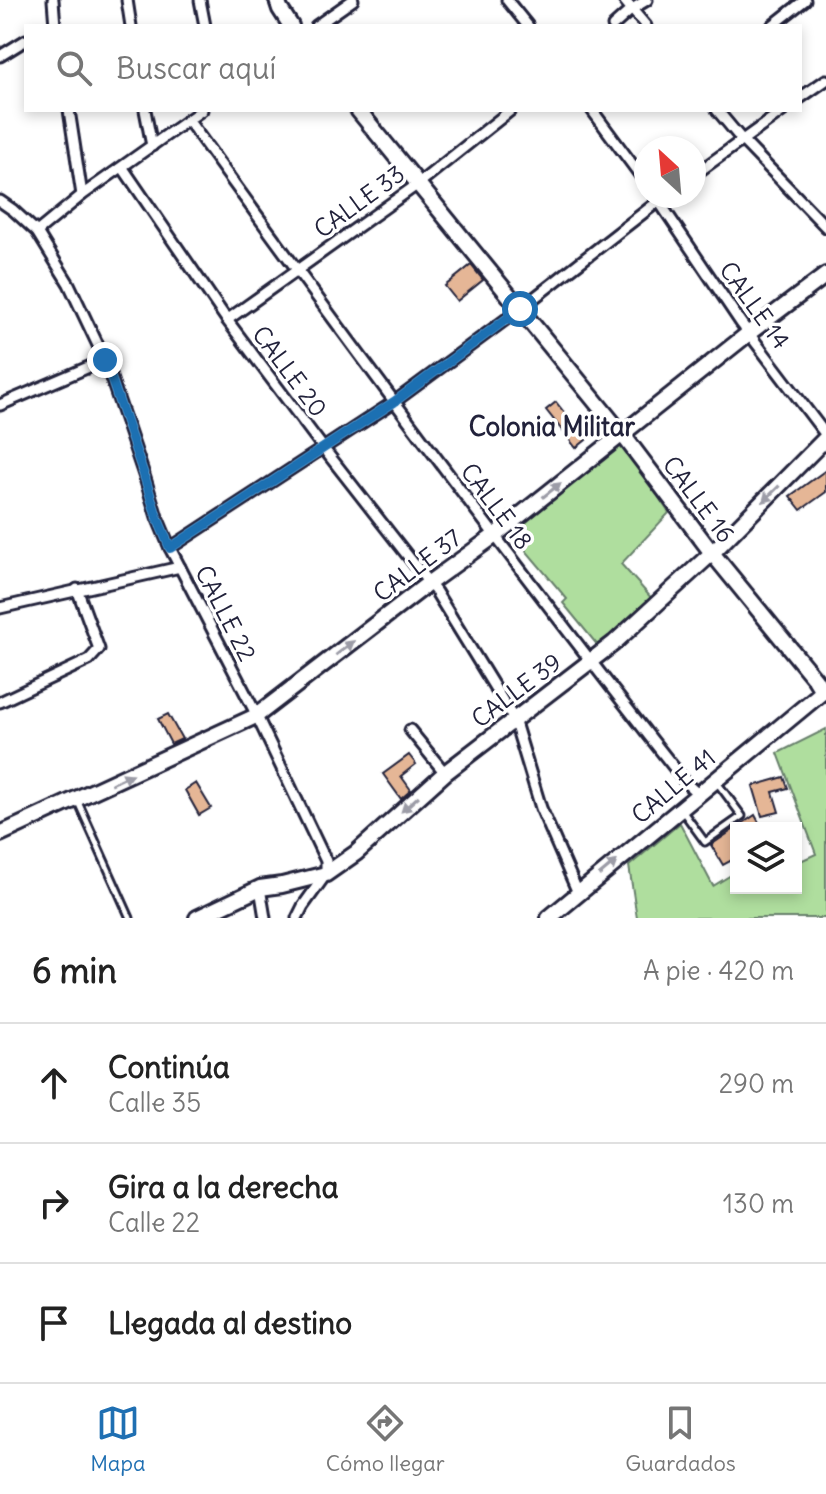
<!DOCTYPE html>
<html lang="es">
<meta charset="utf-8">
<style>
body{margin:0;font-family:Delius,sans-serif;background:#f2f2f2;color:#222}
.controls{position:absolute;right:24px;bottom:24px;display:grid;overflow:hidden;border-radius:0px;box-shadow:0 4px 12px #0003}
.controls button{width:72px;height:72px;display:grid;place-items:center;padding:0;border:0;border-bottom:2px solid #e0e0e0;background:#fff;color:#222;font:40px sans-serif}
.compass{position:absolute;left:634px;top:136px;width:72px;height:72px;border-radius:50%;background:#fff;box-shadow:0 4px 12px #0003;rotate:334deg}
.stop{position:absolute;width:24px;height:24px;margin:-18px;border:6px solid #1f6fb2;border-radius:50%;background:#fff}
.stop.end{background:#1f6fb2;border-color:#fff;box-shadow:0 2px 8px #0008}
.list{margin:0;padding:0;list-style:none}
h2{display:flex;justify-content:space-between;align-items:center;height:104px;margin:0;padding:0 32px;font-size:34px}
h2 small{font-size:26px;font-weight:400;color:#767676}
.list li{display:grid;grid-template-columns:52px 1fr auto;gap:24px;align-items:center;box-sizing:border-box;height:120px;padding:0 32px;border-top:2px solid #e0e0e0}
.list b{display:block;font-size:30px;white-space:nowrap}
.list p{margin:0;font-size:26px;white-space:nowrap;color:#767676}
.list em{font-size:26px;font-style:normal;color:#767676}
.icon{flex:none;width:44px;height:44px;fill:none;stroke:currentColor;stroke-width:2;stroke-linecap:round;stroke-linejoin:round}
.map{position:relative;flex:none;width:826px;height:918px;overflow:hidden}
.search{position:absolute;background:#fff;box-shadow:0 4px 12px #0003;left:24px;right:24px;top:24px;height:88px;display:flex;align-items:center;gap:20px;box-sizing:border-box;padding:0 28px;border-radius:0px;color:#767676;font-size:30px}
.sheet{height:464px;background:#fff}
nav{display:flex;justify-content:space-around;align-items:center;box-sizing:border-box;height:112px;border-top:2px solid #e0e0e0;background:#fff;font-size:22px;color:#767676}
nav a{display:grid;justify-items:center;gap:4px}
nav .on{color:#1f6fb2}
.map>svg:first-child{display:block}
.green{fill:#afde9e;stroke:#68806c;stroke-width:2}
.building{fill:#e5b696;stroke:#22223b;stroke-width:2}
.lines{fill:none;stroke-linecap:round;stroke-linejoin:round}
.lane-casing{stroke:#22223b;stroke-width:11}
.street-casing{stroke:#22223b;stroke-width:15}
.secondary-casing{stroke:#22223b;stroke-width:20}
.lane{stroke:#fff;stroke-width:5}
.street{stroke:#fff;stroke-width:9}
.secondary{stroke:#fff;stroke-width:14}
.oneway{fill:#9c9ca7}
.route{stroke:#1f6fb2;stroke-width:10}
.labels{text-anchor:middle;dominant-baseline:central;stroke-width:7;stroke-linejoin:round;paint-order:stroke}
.street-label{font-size:24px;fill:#22223b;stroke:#fff}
.neighbourhood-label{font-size:26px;font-weight:bold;fill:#22223b;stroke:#fff}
</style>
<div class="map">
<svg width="826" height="918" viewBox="0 0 826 918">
<rect width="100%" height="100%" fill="#fff"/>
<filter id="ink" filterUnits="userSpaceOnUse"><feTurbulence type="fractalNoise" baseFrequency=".0125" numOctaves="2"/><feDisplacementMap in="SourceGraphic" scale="16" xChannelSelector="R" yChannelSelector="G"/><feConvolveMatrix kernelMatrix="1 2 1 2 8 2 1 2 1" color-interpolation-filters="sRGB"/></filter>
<g filter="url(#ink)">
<g class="green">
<path d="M623,442l46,71 -48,51 33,37 -55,46 -36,-44 4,-4 -55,-65z"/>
<path d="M826,729v189h-189l-8,-52 51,-43 33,63 23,-14v16h60v-25l20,-9 -38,-101z"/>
</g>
<g class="building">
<path d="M471,265l12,15 -26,21 -12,-15z"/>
<path d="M556,402l30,38 -10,8 -30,-38z"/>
<path d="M826,470v22l-25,18 -11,-14z"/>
<path d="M168,714l14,25 -11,5 -13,-25z"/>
<path d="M409,755l7,9 -15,12 10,14 -10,9 -18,-25z"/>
<path d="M784,777l4,11 -15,4 6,20 -17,4 -9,-30z"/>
<path d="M196,783l15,25 -12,7 -14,-25z"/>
<path d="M755,815l7,13h-26v30l-13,7 -12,-20z"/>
</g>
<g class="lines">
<g class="lane-casing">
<g id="lane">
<path d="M78,802l52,116"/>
<path d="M681,809l24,33 37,-26 -26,-35"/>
</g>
</g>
<g class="street-casing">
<g id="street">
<path d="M53,0l2,26"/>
<path d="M127,0l4,26"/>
<path d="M200,0l5,26"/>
<path d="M507,0l21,26"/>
<path d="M624,0l22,26"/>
<path d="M316,26l37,-26"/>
<path d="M613,26l19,-17 15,-9"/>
<path d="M772,26l33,-26"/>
<path d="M0,56l26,-16"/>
<path d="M800,98l26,-18"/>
<path d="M69,110l13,85"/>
<path d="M145,110l7,36"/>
<path d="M592,110l54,73"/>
<path d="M717,110l25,30 84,87"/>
<path d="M188,120c162,224 327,447 499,664l11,10"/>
<path d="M123,168l104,152 97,129 112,143 78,127 27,89 37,85"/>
<path d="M694,175l90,-65"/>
<path d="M656,197l85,126 85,112"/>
<path d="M0,201l13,9 24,22 32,52 36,76 39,115 13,42 13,31 83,160 73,153v13l-23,32 -6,12"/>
<path d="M37,232l45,-37 120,-85"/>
<path d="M227,320l191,-136 93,-74"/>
<path d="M0,405l105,-45"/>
<path d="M170,548l224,-146 126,-93 145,-113"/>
<path d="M0,608l180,-41"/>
<path d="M0,702l89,-42 10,-11 -22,-60"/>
<path d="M410,730l35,43"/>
<path d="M260,888l5,30"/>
</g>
</g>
<g class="secondary-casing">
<g id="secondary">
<path d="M277,0l3,9 11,17"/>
<path d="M358,110l268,329 86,114 103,126 8,13"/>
<path d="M0,834l256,-118 173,-133 65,-47 255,-203 77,-58"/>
<path d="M197,918l63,-30 22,-3 44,-11 30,-21 89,-80 169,-130 98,-90 114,-115"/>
<path d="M549,918l277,-229"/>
</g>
</g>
<use href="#lane" class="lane"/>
<use href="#street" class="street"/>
<use href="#secondary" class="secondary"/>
</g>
<defs><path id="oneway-solid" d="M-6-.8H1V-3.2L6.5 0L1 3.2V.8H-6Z" transform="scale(2)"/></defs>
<g class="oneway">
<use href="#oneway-solid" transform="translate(552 490) rotate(-38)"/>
<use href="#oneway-solid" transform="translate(771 494) rotate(135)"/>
<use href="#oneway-solid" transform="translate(345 648) rotate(-38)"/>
<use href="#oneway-solid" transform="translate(122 779) rotate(-25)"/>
<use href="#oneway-solid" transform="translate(410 804) rotate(138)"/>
<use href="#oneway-solid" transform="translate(608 868) rotate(-40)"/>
</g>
</g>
<g class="lines" filter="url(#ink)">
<path class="route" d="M105,360l39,115 13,42 13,31 224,-146 126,-93"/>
</g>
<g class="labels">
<g class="street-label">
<text transform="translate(359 201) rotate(-36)">CALLE 33</text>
<text transform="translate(755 305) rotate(54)">CALLE 14</text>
<text transform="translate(290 371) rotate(53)">CALLE 20</text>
<text transform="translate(699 499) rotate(53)">CALLE 16</text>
<text transform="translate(497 506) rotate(53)">CALLE 18</text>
<text transform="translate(417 565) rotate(-37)">CALLE 37</text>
<text transform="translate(226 613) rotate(63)">CALLE 22</text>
<text transform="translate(516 690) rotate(-37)">CALLE 39</text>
<text transform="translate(673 786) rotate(-40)">CALLE 41</text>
</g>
<g class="neighbourhood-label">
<text x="552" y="426">Colonia Militar</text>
</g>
</g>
</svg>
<div class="controls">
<button><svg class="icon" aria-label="layers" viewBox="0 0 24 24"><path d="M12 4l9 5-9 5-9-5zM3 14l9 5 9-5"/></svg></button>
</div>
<svg class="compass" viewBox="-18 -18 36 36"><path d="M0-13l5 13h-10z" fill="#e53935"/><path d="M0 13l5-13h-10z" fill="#767676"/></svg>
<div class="stop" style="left:520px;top:309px"></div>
<div class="stop end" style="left:105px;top:360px"></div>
<div class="search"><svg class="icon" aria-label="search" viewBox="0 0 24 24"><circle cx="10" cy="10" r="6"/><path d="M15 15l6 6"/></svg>Buscar aquí</div>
</div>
<section class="sheet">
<h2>6 min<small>A pie · 420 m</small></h2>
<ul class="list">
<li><svg class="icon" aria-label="ahead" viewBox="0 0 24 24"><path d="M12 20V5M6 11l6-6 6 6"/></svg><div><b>Continúa</b><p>Calle 35</p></div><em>290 m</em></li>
<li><svg class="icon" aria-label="right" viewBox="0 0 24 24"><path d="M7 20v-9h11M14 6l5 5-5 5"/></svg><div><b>Gira a la derecha</b><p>Calle 22</p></div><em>130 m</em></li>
<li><svg class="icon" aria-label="arrive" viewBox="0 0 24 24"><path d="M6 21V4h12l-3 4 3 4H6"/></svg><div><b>Llegada al destino</b></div></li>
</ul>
</section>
<nav>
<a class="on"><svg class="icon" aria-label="map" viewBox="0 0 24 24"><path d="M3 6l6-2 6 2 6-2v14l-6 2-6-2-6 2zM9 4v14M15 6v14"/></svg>Mapa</a>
<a><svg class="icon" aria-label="directions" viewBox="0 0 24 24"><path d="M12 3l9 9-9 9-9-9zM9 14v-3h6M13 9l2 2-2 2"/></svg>Cómo llegar</a>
<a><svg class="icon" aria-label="saved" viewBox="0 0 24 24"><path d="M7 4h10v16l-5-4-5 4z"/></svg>Guardados</a>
</nav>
